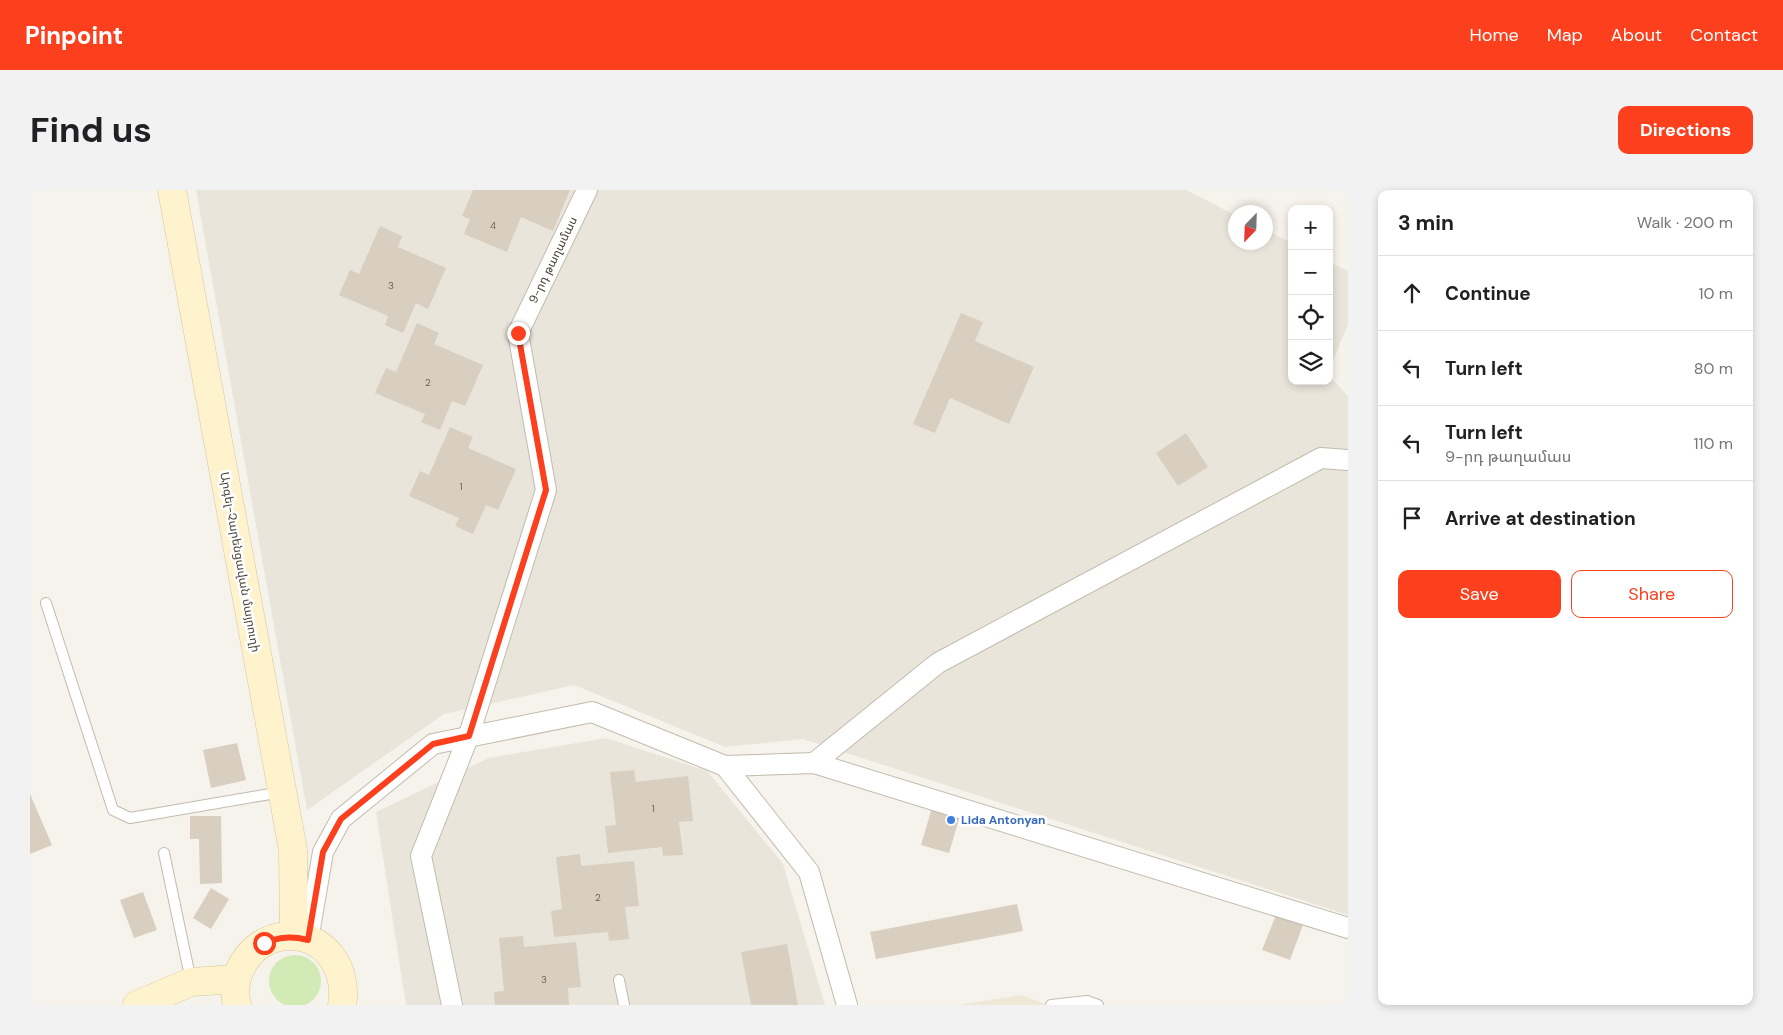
<!DOCTYPE html>
<meta charset="utf-8">
<style>
body{margin:0;font-family:"DM Sans","Noto Sans Armenian",sans-serif;background:#f2f2f2;color:#202124}
.controls{position:absolute;right:15px;top:15px;display:grid;overflow:hidden;border-radius:10px;box-shadow:0 2px 8px #0003}
.controls button{width:45px;height:45px;display:grid;place-items:center;padding:0;border:0;border-bottom:1px solid #e0e0e0;background:#fff;color:#202124;font:25px sans-serif}
.compass{position:absolute;left:1198px;top:15px;width:45px;height:45px;border-radius:50%;background:#fff;box-shadow:0 2px 8px #0003;rotate:203deg}
.stop{position:absolute;width:15px;height:15px;margin:-11px;border:4px solid #fc3f1d;border-radius:50%;background:#fff}
.stop.end{background:#fc3f1d;border-color:#fff;box-shadow:0 1px 5px #0008}
.list{margin:0;padding:0;list-style:none}
h2{display:flex;justify-content:space-between;align-items:center;height:65px;margin:0;padding:0 20px;font-size:21px}
h2 small{font-size:16px;font-weight:400;color:#757577}
.list li{display:grid;grid-template-columns:32px 1fr auto;gap:15px;align-items:center;box-sizing:border-box;height:75px;padding:0 20px;border-top:1px solid #e0e0e0}
.list b{display:block;font-size:19px;white-space:nowrap}
.list p{margin:0;font-size:16px;white-space:nowrap;color:#757577}
.list em{font-size:16px;font-style:normal;color:#757577}
.actions{display:flex;gap:10px;padding:15px 20px}
.actions a{flex:1;padding:11px 0;border:1px solid #fc3f1d;border-radius:10px;text-align:center;font-size:18px;color:#fc3f1d}
.actions .main{background:#fc3f1d;color:#fff}
.icon{flex:none;width:28px;height:28px;fill:none;stroke:currentColor;stroke-width:2;stroke-linecap:round;stroke-linejoin:round}
.map{position:relative;flex:none;width:1318px;height:815px;overflow:hidden;border-radius:10px}
header{display:flex;align-items:center;gap:30px;box-sizing:border-box;height:70px;padding:0 25px;background:#fc3f1d;color:#fff}
header strong{font-size:24px}
nav{display:flex;gap:28px;margin-inline-start:auto;font-size:18px}
.intro{display:flex;align-items:center;justify-content:space-between;box-sizing:border-box;height:120px;padding:0 30px}
h1{margin:0;font-size:35px}
.button{padding:12px 22px;border-radius:10px;background:#fc3f1d;color:#fff;font-size:18px;font-weight:700}
main{display:flex;gap:30px;padding:0 30px}
aside{flex:1;background:#fff;border-radius:10px;box-shadow:0 2px 8px #0003}
.map>svg:first-child{display:block}
.residential{fill:#eae5da}
.education{fill:#efe8d6}
.green{fill:#d2eab5}
.building{fill:#d8cfc1}
.lines{fill:none;stroke-linecap:round;stroke-linejoin:round}
.service-casing{stroke:#c2bbae;stroke-width:12}
.minor-casing{stroke:#c2bbae;stroke-width:22}
.secondary-casing{stroke:#d6c79b;stroke-width:29}
.service{stroke:#fff;stroke-width:10}
.minor{stroke:#fff;stroke-width:20}
.secondary{stroke:#fff3cd;stroke-width:28}
.route{stroke:#fc3f1d;stroke-width:6}
.shop-dot{fill:#3f7fe0;stroke:#fff;stroke-width:2}
.labels{text-anchor:middle;dominant-baseline:central;stroke-width:5;stroke-linejoin:round;paint-order:stroke}
.number-label{font-size:10px;fill:#6e675b}
.street-label{font-size:12px;fill:#4b4439;stroke:#fff}
.shop-label{font-size:12px;font-weight:bold;fill:#366cbe;stroke:#fff;text-anchor:start}
</style>
<header>
<strong>Pinpoint</strong>
<nav><a>Home</a><a>Map</a><a>About</a><a>Contact</a></nav>
</header>
<div class="intro"><h1>Find us</h1><a class="button">Directions</a></div>
<main>
<div class="map">
<svg width="1318" height="815" viewBox="0 0 1318 815">
<rect width="100%" height="100%" fill="#f6f3ec"/>
<g class="residential">
<path d="M166,0h990l49,25 1,27h30v-12l26,13v138h37v-5l19,20v519l-545,-176 -78,8 -151,-62 -130,29 -137,96z"/>
<path d="M1299,72l19,9v54l-19,44z"/>
<path d="M576,548l101,33 76,93 42,141h-419l-30,-193 113,-54z"/>
</g>
<path class="education" d="M991,805l27,10h-91z"/>
<circle class="green" cx="265" cy="791" r="26"/>
<g class="building">
<path d="M443,0h97l-17,41 -32,-14 -14,35 -43,-18 6,-15 -8,-3z"/>
<path d="M350,36l22,10 -4,11 48,21 -18,41 -12,-6 -13,30 -18,-8 3,-9 -49,-21 11,-25 9,4z"/>
<path d="M931,123l22,9 -8,19 59,26 -25,57 -59,-26 -15,35 -22,-9z"/>
<path d="M387,133l22,10 -5,11 49,21 -18,41 -13,-5 -12,29 -19,-8 4,-8 -50,-21 11,-25 10,4z"/>
<path d="M420,237l23,10 -5,11 48,21 -18,41 -12,-5 -13,29 -18,-8 4,-8 -50,-22 11,-25 9,4z"/>
<path d="M1156,243l22,34 -30,19 -22,-33z"/>
<path d="M207,553l9,37 -35,8 -8,-38z"/>
<path d="M604,580l2,12 52,-6 5,45 -14,1 4,33 -20,1 -1,-9 -54,6 -3,-27 11,-1 -6,-53z"/>
<path d="M0,604l22,51 -22,9z"/>
<path d="M902,618l28,8 -11,37 -28,-8z"/>
<path d="M160,626h31l1,67 -22,1 -1,-45h-9z"/>
<path d="M550,664l1,12 53,-5 5,45 -14,1 4,32 -20,2 -1,-9 -54,5 -3,-26 11,-2 -6,-52z"/>
<path d="M181,698l18,11 -18,30 -18,-11z"/>
<path d="M113,702l14,38 -23,8 -14,-38z"/>
<path d="M987,714l6,27 -147,28 -6,-27z"/>
<path d="M1246,725l27,10 -13,35 -28,-10z"/>
<path d="M493,746l1,11 52,-5 5,45 -13,1 1,17h-74l-1,-13 10,-1 -5,-53z"/>
<path d="M757,754l11,61h-47l-10,-53z"/>
</g>
<g class="lines">
<g class="service-casing">
<g id="service">
<path d="M16,413l67,207 17,8 152,-26"/>
<path d="M134,663l27,128"/>
<path d="M589,790l5,25"/>
<path d="M1021,815l36,-4 11,4"/>
</g>
</g>
<g class="minor-casing">
<g id="minor">
<path d="M784,573l124,-100 383,-205 27,2"/>
<path d="M695,576l89,-3 534,165"/>
<path d="M278,750l15,-88 18,-33 92,-75 159,-32 133,54 84,106 38,133"/>
<path d="M422,815l-31,-149 48,-121 77,-245 -28,-157 69,-143"/>
</g>
</g>
<g class="secondary-casing">
<g id="secondary">
<path d="M142,0l121,660 1,86"/>
<path d="M107,815l54,-23 45,-3"/>
<path d="M207,815c-9,-35 19,-71 56,-69 36,2 55,37 49,69"/>
</g>
</g>
<use href="#service" class="service"/>
<use href="#minor" class="minor"/>
<use href="#secondary" class="secondary"/>
</g>
<g class="lines">
<path class="route" d="M234,753c16,-6 27,-7 44,-3l15,-88 18,-33 92,-75 36,-8 77,-246 -28,-157"/>
</g>
<circle class="shop-dot" cx="921" cy="630" r="5"/>
<g class="labels">
<g class="number-label">
<text x="463" y="35">4</text>
<text x="361" y="95">3</text>
<text x="398" y="192">2</text>
<text x="431" y="296">1</text>
<text x="623" y="618">1</text>
<text x="568" y="707">2</text>
<text x="514" y="789">3</text>
</g>
<g class="street-label">
<text transform="translate(523 70) rotate(-64)">9-րդ թաղամաս</text>
<text transform="translate(210 372) rotate(80)">Արգել-Չարենցավան մայրուղի</text>
</g>
<g class="shop-label">
<text x="931" y="630">Lida Antonyan</text>
</g>
</g>
</svg>
<div class="controls">
<button>+</button>
<button>−</button>
<button><svg class="icon" aria-label="locate" viewBox="0 0 24 24"><circle cx="12" cy="12" r="6"/><path d="M12 2v4M12 18v4M2 12h4M18 12h4"/></svg></button>
<button><svg class="icon" aria-label="layers" viewBox="0 0 24 24"><path d="M12 4l9 5-9 5-9-5zM3 14l9 5 9-5"/></svg></button>
</div>
<svg class="compass" viewBox="-18 -18 36 36"><path d="M0-13l5 13h-10z" fill="#e53935"/><path d="M0 13l5-13h-10z" fill="#757577"/></svg>
<div class="stop" style="left:234px;top:753px"></div>
<div class="stop end" style="left:488px;top:143px"></div>
</div>
<aside>
<h2>3 min<small>Walk · 200 m</small></h2>
<ul class="list">
<li><svg class="icon" aria-label="ahead" viewBox="0 0 24 24"><path d="M12 20V5M6 11l6-6 6 6"/></svg><div><b>Continue</b></div><em>10 m</em></li>
<li><svg class="icon" aria-label="left" viewBox="0 0 24 24"><path d="M17 20v-9H6M10 6l-5 5 5 5"/></svg><div><b>Turn left</b></div><em>80 m</em></li>
<li><svg class="icon" aria-label="left" viewBox="0 0 24 24"><path d="M17 20v-9H6M10 6l-5 5 5 5"/></svg><div><b>Turn left</b><p>9-րդ թաղամաս</p></div><em>110 m</em></li>
<li><svg class="icon" aria-label="arrive" viewBox="0 0 24 24"><path d="M6 21V4h12l-3 4 3 4H6"/></svg><div><b>Arrive at destination</b></div></li>
</ul>
<div class="actions"><a class="main">Save</a><a>Share</a></div>
</aside>
</main>
